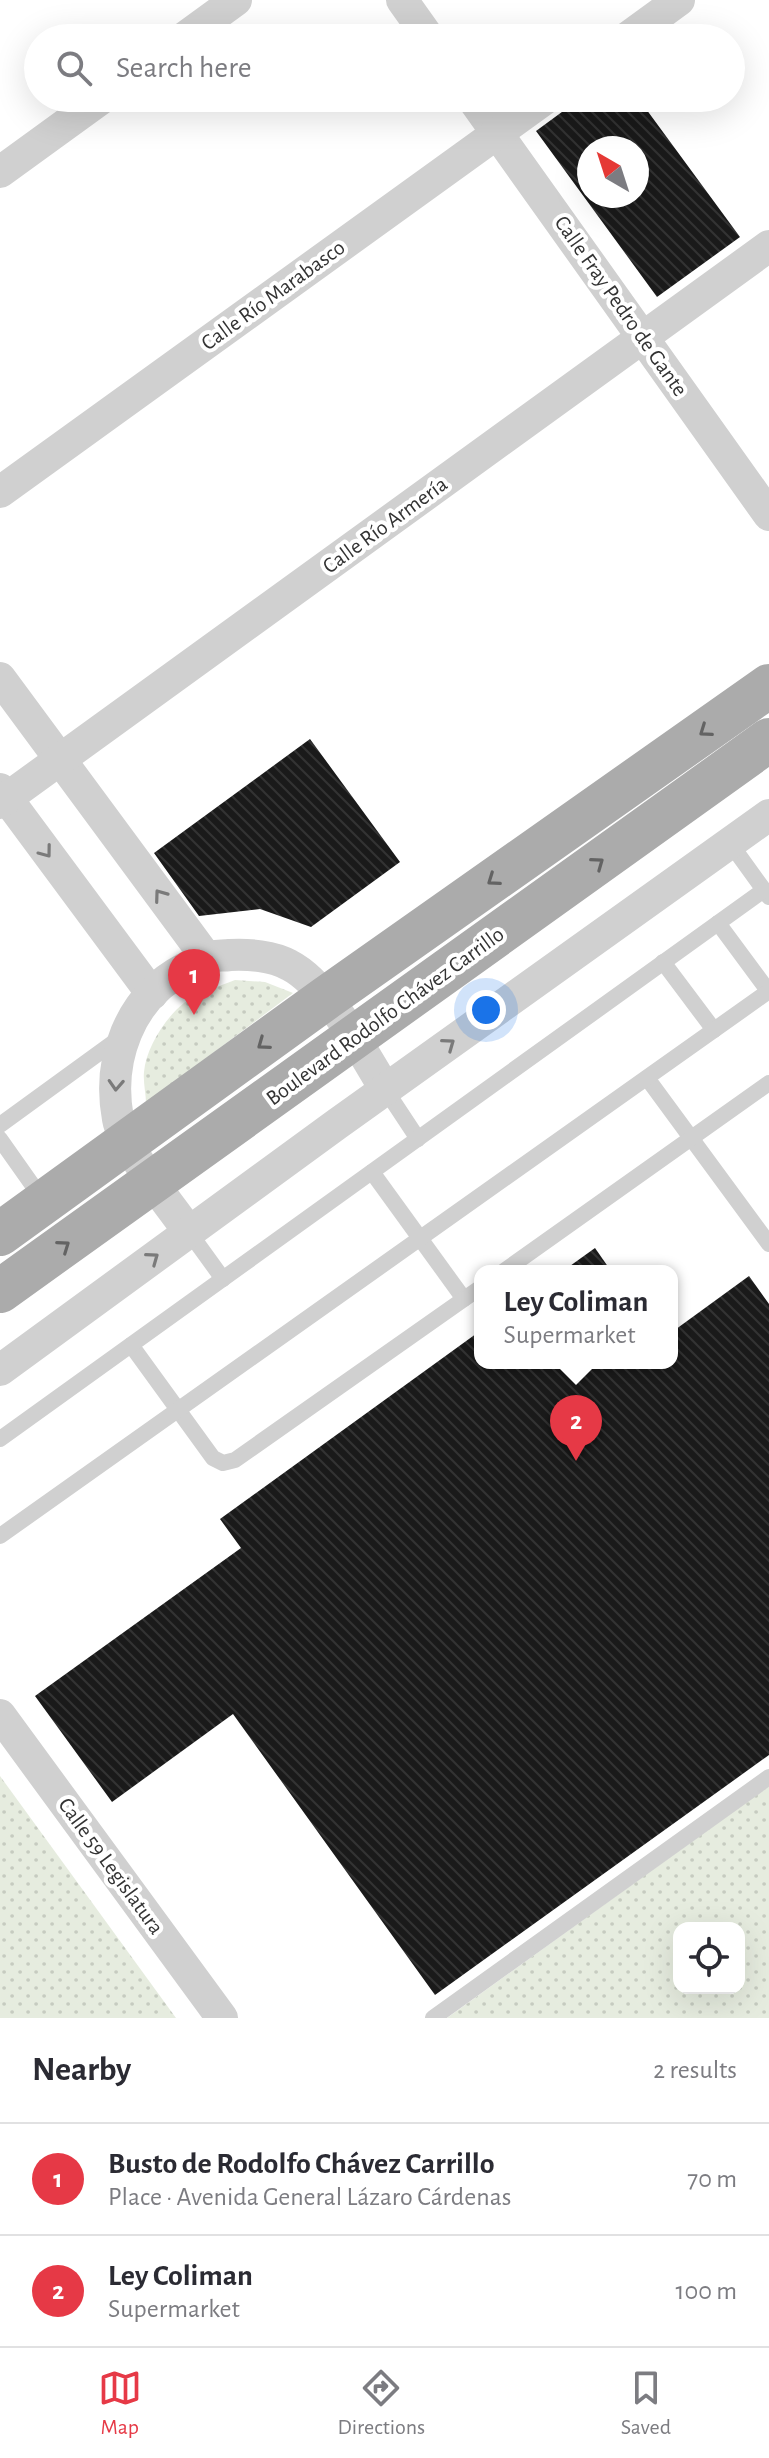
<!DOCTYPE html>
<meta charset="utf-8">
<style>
body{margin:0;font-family:"Alegreya Sans",sans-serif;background:#f2f2f3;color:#2b2b33}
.controls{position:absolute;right:24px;bottom:24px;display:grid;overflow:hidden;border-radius:16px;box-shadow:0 8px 32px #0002}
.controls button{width:72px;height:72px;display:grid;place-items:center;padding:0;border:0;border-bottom:2px solid #e1e1e2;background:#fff;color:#2b2b33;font:40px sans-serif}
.compass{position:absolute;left:577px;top:136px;width:72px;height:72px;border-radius:50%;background:#fff;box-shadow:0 8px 32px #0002;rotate:321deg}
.you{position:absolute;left:486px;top:1010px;width:28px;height:28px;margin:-20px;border:6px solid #fff;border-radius:50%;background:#1a73e8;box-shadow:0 0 0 12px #1a73e833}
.badge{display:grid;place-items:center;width:52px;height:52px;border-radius:50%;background:#e63946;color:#fff;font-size:26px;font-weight:700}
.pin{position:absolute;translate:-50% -66px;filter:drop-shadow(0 2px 4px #0008)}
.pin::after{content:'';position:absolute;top:42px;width:28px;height:24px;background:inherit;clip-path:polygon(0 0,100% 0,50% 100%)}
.popup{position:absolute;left:474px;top:1265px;width:204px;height:104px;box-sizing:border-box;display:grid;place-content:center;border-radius:16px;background:#fff;filter:drop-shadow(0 2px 6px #0005);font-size:26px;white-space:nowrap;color:#7c7c81}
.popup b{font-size:30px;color:#2b2b33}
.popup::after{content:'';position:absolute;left:50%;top:100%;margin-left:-16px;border:16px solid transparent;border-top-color:#fff}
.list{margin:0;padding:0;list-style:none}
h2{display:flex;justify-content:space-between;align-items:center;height:104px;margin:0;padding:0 32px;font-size:34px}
h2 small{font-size:26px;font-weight:400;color:#7c7c81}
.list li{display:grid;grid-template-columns:52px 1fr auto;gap:24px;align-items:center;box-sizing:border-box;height:112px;padding:0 32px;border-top:2px solid #e1e1e2}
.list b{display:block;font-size:30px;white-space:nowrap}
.list p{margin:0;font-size:26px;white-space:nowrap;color:#7c7c81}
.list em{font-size:26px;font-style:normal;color:#7c7c81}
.icon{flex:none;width:44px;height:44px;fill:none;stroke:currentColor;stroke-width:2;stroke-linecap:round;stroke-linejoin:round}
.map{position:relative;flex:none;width:769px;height:2018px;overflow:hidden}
.search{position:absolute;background:#fff;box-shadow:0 8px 32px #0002;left:24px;right:24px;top:24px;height:88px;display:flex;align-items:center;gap:20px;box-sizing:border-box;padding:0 28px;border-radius:44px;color:#7c7c81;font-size:30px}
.sheet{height:328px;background:#fff}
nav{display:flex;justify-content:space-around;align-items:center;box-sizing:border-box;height:112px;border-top:2px solid #e1e1e2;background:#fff;font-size:22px;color:#7c7c81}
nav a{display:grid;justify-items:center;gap:4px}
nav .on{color:#e63946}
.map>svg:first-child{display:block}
.green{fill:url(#green-dots);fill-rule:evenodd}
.building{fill:url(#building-back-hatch);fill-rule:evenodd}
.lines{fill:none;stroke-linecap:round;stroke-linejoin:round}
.lane{stroke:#d0d0d0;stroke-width:16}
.street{stroke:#d0d0d0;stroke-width:32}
.primary{stroke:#ababab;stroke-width:44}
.oneway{stroke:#636363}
.oneway2{stroke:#7a7a7a}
.labels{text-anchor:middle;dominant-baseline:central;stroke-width:8;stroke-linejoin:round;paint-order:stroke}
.street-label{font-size:22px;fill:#333;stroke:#fff}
</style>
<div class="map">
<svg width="769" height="2018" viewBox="0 0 769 2018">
<defs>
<pattern id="green-dots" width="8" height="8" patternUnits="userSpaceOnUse" patternTransform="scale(2)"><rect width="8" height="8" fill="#e6ecdf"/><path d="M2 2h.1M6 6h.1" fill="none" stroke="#c6cbc0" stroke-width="1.8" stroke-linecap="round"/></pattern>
<pattern id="building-back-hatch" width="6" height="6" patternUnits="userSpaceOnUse" patternTransform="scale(2)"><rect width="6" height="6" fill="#1a1a1a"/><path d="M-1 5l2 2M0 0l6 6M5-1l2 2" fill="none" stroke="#333"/></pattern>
</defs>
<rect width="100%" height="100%" fill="#fff"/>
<g class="green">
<path d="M235,980l30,2 28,11 -147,110c0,-9 -3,-21 -2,-31 2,-24 21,-54 40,-69 14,-11 34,-16 51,-23z"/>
<path d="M0,1776l176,242h-176z"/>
<path d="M769,1786v232h-322zM679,1928h60v60h-60z"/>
</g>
<g class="building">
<path d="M581,98h57l102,139 -83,60 -121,-166zM589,148h48v48h-48z"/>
<path d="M310,739l90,123 -89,65 -51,-18 -61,7 -45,-63z"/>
<path d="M595,1248l16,23h-48z"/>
<path d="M749,1276l20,28v451l-334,240 -202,-281 -121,88 -77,-106 206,-148 -21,-29 260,-188v32h192v-31z"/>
</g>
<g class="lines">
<g class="lane">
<path d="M730,843l39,54"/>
<path d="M718,923l51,69"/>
<path d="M663,962l51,68"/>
<path d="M647,1078l122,166"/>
<path d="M385,1089l33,50"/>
<path d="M0,1125l121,-88"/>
<path d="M0,1139l43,61"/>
<path d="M372,1172l92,127 16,-11"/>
<path d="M189,1232l34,47"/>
<path d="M504,1271l265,-188"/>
<path d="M131,1345l82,113 10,5 12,-3 229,-161"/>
<path d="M0,1439l764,-549"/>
<path d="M0,1536l769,-545"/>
<path d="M433,2018l336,-241"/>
</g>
<g class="street">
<path d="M402,0l27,38"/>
<path d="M184,38l52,-38"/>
<path d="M627,38l52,-38"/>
<path d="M472,98l297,417"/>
<path d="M0,172l102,-74"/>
<path d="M0,492l546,-394"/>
<path d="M0,678l206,279"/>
<path d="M0,789l152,205"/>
<path d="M0,803l769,-557"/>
<path d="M189,1232c-19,-27 -66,-84 -71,-113 -11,-59 11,-121 66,-150 7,-4 14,-9 21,-11 8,-3 17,-2 25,-3 18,-1 43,1 59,10 38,19 74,88 96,124"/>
<path d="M0,1370l337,-246 432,-309"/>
<path d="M0,1715l222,303"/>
</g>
<g class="primary">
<path d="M0,1234l326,-236 443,-312"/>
<path d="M0,1291l769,-551"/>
</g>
</g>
<defs><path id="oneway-chevron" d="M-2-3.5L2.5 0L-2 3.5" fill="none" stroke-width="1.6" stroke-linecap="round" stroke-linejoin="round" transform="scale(2)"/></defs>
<g class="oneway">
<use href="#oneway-chevron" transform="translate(705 731) rotate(145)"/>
<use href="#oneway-chevron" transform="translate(598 863) rotate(-36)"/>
<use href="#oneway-chevron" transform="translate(493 880) rotate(145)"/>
<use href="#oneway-chevron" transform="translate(263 1044) rotate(144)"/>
<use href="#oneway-chevron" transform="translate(64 1246) rotate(-35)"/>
</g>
<g class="oneway2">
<use href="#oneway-chevron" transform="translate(46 852) rotate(53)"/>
<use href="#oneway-chevron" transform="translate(160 895) rotate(-126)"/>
<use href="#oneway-chevron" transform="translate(449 1044) rotate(-36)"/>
<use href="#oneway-chevron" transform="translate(116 1085) rotate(93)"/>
<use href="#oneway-chevron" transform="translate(153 1258) rotate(-36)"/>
</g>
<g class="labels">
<g class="street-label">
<text transform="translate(273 295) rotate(-36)">Calle Río Marabasco</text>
<text transform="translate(621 306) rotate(55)">Calle Fray Pedro de Gante</text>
<text transform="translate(385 525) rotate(-36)">Calle Río Armería</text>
<text transform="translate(385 1016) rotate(-36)">Boulevard Rodolfo Chávez Carrillo</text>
<text transform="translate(111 1866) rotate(54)">Calle 59 Legislatura</text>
</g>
</g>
</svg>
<div class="controls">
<button><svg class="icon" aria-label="locate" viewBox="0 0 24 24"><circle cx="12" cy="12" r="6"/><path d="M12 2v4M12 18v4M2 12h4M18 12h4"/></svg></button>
</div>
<svg class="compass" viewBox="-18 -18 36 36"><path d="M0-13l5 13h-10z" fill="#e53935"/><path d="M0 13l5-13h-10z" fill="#7c7c81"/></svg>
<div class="you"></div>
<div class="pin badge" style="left:194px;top:1015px">1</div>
<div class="pin badge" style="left:576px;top:1461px">2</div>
<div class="popup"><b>Ley Coliman</b>Supermarket</div>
<div class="search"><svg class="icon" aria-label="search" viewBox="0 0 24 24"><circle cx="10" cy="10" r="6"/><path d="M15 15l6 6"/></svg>Search here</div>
</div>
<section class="sheet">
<h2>Nearby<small>2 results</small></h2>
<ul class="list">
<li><span class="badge">1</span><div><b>Busto de Rodolfo Chávez Carrillo</b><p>Place · Avenida General Lázaro Cárdenas</p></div><em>70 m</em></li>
<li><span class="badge">2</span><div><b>Ley Coliman</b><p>Supermarket</p></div><em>100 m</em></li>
</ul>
</section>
<nav>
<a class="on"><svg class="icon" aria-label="map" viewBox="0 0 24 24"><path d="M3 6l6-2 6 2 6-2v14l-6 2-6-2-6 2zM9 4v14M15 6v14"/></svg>Map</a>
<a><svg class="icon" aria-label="directions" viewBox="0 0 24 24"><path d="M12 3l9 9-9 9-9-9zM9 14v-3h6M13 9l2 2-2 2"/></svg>Directions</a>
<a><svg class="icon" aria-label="saved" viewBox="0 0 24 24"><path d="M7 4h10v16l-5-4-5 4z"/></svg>Saved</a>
</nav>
